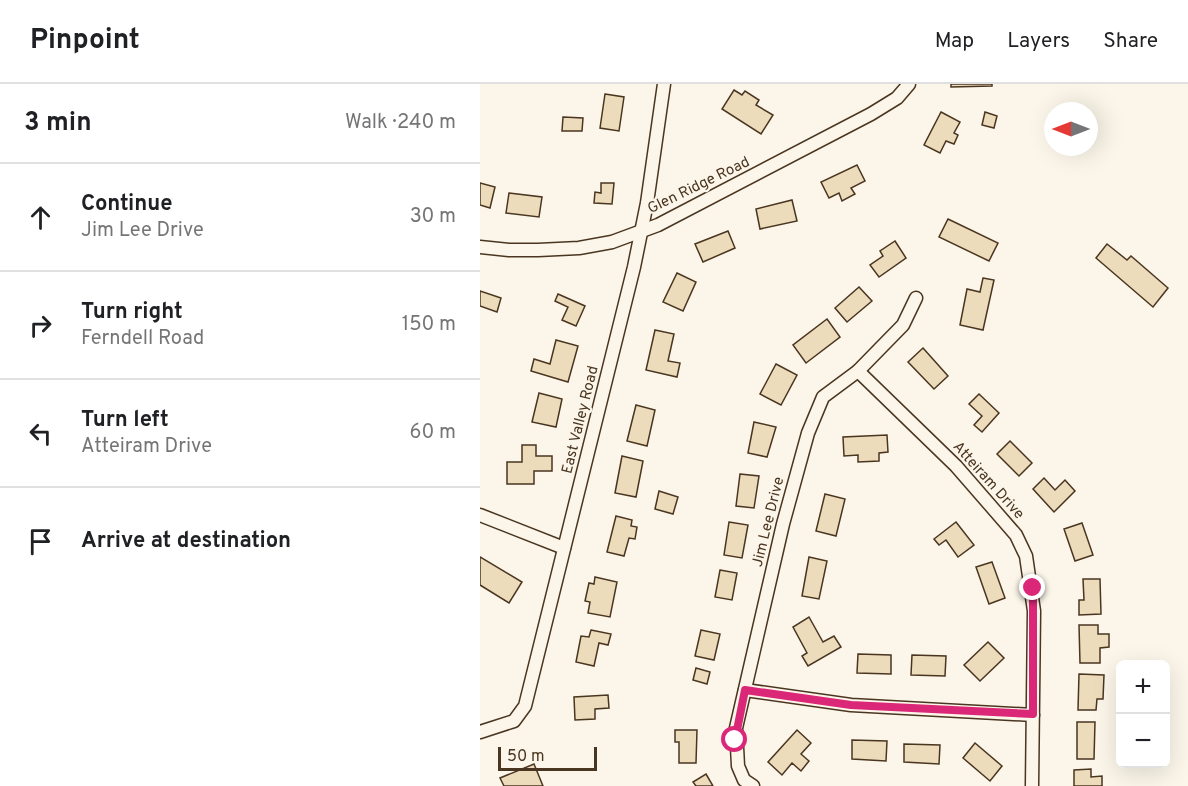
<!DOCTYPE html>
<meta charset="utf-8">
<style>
body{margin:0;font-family:Overpass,sans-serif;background:#f6f6f6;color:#202124}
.controls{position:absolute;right:18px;bottom:18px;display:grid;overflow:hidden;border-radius:9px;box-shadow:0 6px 24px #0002}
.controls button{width:54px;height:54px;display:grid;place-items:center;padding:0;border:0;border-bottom:2px solid #e0e0e0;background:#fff;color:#202124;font:30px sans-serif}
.compass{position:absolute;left:564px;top:18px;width:54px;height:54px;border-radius:50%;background:#fff;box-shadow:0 6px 24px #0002;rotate:270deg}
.scale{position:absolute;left:18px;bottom:15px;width:99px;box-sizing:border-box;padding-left:6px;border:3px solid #4a3520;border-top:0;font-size:16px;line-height:21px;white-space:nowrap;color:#4a3520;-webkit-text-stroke:4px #fbf6e9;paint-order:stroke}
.stop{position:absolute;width:18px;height:18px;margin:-14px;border:4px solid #db2777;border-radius:50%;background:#fff}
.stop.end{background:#db2777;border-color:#fff;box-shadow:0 2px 6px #0008}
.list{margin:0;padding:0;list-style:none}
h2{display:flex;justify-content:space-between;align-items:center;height:78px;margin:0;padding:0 24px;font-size:26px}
h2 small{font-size:20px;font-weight:400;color:#757577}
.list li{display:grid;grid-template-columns:39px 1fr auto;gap:18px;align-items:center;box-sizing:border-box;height:108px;padding:0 24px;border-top:2px solid #e0e0e0}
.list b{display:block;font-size:22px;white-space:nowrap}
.list p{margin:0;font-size:20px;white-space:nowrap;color:#757577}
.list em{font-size:20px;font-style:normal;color:#757577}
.icon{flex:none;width:33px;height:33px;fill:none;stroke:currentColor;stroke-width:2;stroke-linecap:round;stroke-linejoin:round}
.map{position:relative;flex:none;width:708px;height:702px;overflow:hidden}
header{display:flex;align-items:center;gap:36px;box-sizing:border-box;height:84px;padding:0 30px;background:#fff;border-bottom:2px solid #e0e0e0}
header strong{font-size:28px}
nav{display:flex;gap:33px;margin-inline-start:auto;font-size:21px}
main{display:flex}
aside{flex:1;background:#fff}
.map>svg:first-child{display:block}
.building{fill:#ecdcbc;stroke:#4a3520;stroke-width:1.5}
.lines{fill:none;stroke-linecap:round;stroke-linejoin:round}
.street-casing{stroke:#4a3520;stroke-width:15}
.street{stroke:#fbf6e9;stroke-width:12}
.route{stroke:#db2777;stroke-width:8}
.labels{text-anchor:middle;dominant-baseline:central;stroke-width:4.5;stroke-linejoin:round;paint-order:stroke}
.street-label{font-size:15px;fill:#4a3520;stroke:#fbf6e9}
</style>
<header>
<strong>Pinpoint</strong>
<nav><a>Map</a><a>Layers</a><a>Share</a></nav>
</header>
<main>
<aside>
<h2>3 min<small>Walk · 240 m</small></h2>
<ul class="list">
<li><svg class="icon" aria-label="ahead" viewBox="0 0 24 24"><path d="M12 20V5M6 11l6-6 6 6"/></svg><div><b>Continue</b><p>Jim Lee Drive</p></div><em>30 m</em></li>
<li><svg class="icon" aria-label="right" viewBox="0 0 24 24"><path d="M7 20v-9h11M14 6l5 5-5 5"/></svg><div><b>Turn right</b><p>Ferndell Road</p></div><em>150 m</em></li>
<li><svg class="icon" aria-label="left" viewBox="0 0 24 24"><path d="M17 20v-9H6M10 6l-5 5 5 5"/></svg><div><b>Turn left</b><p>Atteiram Drive</p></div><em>60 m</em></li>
<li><svg class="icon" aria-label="arrive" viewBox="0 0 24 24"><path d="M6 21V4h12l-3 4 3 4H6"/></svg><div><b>Arrive at destination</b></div></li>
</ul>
</aside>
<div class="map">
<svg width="708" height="702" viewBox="0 0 708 702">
<rect width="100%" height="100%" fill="#fbf6e9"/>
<g class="building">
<path d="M471,0h41v2l-41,1z"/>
<path d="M254,6l8,5 3,-4 14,9 -3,5 17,10 -12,19 -39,-25z"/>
<path d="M125,10l19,3 -5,34 -19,-3z"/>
<path d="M461,28l19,10 -6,11 4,2 -4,9 -8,-3 -6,12 -16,-8z"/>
<path d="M505,28l12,4 -3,12 -12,-3z"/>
<path d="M83,33l20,1 -1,13h-20z"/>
<path d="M377,81l8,16 -14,7 4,6 -13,7 -3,-8 -10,5 -8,-16z"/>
<path d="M0,99l15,4 -5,21 -10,-3z"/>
<path d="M121,99h13l-2,21 -18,-1 1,-11 6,1z"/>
<path d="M29,109l33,4 -3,20 -33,-4z"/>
<path d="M312,116l5,21 -37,8 -4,-20z"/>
<path d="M468,135l50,24 -9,18 -50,-24z"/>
<path d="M248,147l7,17 -32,14 -8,-18z"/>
<path d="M415,157l11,17 -27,19 -9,-12 13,-9 -3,-5z"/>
<path d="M627,160l20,16 4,-4 37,32 -15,19 -57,-49z"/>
<path d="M197,189l19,9 -13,29 -20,-9z"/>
<path d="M503,194l11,2 -11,50 -23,-5 7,-36 13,3z"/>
<path d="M379,203l13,14 -25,21 -12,-14z"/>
<path d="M0,207l21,7 -4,14 -17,-6z"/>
<path d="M78,210l27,12 -9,20 -14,-6 6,-13 -13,-6z"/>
<path d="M347,235l13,18 -34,26 -13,-18z"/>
<path d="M175,246l19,4 -6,27 12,2 -3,14 -31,-7z"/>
<path d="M76,256l22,6 -10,36 -37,-11 3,-12 16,5z"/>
<path d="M443,264l25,28 -14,13 -26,-27z"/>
<path d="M296,280l21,11 -16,30 -21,-11z"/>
<path d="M59,309l23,6 -6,28 -24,-5z"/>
<path d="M499,310l20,19 -17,19 -8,-7 8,-9 -13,-12z"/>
<path d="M156,321l19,5 -8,36 -20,-5z"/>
<path d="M274,338l22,5 -9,30 -19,-4z"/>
<path d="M407,351l1,17 -9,1v8l-21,1v-7l-14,1 -1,-19z"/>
<path d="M530,357l22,22 -13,13 -22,-22z"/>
<path d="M42,361h14v11h16v15h-18v13h-27v-22h15z"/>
<path d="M142,372l21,5 -7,36 -21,-4z"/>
<path d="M260,390l19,2 -5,32 -18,-2z"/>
<path d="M564,394l11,12 10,-10 10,11 -21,21 -21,-23z"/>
<path d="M179,407l19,6 -5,17 -18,-5z"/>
<path d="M345,410l20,5 -9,37 -20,-5z"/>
<path d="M136,432l16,4 -1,6 6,1 -2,12 -6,-1 -5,18 -17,-4z"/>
<path d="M249,438l19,3 -6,33 -18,-3z"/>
<path d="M476,438l18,23 -16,12 -12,-17 -7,5 -5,-6z"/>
<path d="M602,439l11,32 -18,6 -11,-32z"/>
<path d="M0,473l42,25 -13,21 -29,-18z"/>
<path d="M329,473l18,4 -8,38 -17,-3z"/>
<path d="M512,478l13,36 -16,6 -13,-37z"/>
<path d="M240,486l17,3 -5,27 -17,-3z"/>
<path d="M115,493l22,5 -7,35 -22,-4 2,-11 -5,-1 4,-18 5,1z"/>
<path d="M603,495h17l1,35 -22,1v-15h5z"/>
<path d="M329,533l14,25 11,-6 7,11 -33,19 -6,-10 5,-3 -14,-26z"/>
<path d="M599,541h19v9h11v13l-9,1v15h-20z"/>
<path d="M111,546l20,4 -3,11 -9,-2 -5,23 -18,-4 5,-26 8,1z"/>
<path d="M221,546l19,4 -6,26 -19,-4z"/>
<path d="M508,558l16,16 -24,23 -16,-16z"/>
<path d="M378,570l33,1v19l-34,-1z"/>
<path d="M432,571l34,1 -1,20 -34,-1z"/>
<path d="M216,584l14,4 -3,12 -14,-4z"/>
<path d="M599,590l25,1 -1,24h-6l-1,11h-18z"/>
<path d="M128,611l1,13 -14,1v10l-20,1 -1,-23z"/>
<path d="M597,638h18l-1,37h-17z"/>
<path d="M195,646h22l-1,33h-17v-21h-4z"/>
<path d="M317,646l14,13 -10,11 8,7 -8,10 -9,-8 -10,12 -14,-13z"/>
<path d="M372,656l35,1 -1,20 -34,-2z"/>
<path d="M495,659l27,23 -12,15 -27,-23z"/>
<path d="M424,660l36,1 -1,19 -35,-2z"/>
<path d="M54,680l9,22h-39l-4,-8z"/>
<path d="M611,685v8l11,-1v10h-28v-16z"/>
<path d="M226,690l7,12h-17l-3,-4z"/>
</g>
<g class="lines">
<g class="street-casing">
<g id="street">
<path d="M0,163l29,3h29l41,-2 33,-6 46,-17 213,-111 26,-16 12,-14"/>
<path d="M378,287l98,95 60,69 10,21 8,55 -2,175"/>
<path d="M0,431l84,33"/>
<path d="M265,606l106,15 182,10"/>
<path d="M0,648l34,-11 11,-15 109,-439 13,-64 17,-119"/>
<path d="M273,702l-9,-6 -6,-14 -2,-38 47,-204 25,-91 15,-36 35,-26 45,-46 13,-27"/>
</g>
</g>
<use href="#street" class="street"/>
</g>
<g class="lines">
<path class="route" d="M255,656l10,-50 106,15 182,9v-126"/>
</g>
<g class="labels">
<g class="street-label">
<text transform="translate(219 102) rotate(-26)">Glen Ridge Road</text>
<text transform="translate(101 336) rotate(-76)">East Valley Road</text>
<text transform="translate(508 397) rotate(48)">Atteiram Drive</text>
<text transform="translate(289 438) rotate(-76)">Jim Lee Drive</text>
</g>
</g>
</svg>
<div class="controls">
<button>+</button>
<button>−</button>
</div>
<svg class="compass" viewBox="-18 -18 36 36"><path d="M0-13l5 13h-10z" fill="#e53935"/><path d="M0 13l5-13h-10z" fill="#757577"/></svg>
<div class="scale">50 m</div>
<div class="stop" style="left:255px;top:656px"></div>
<div class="stop end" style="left:553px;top:504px"></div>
</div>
</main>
